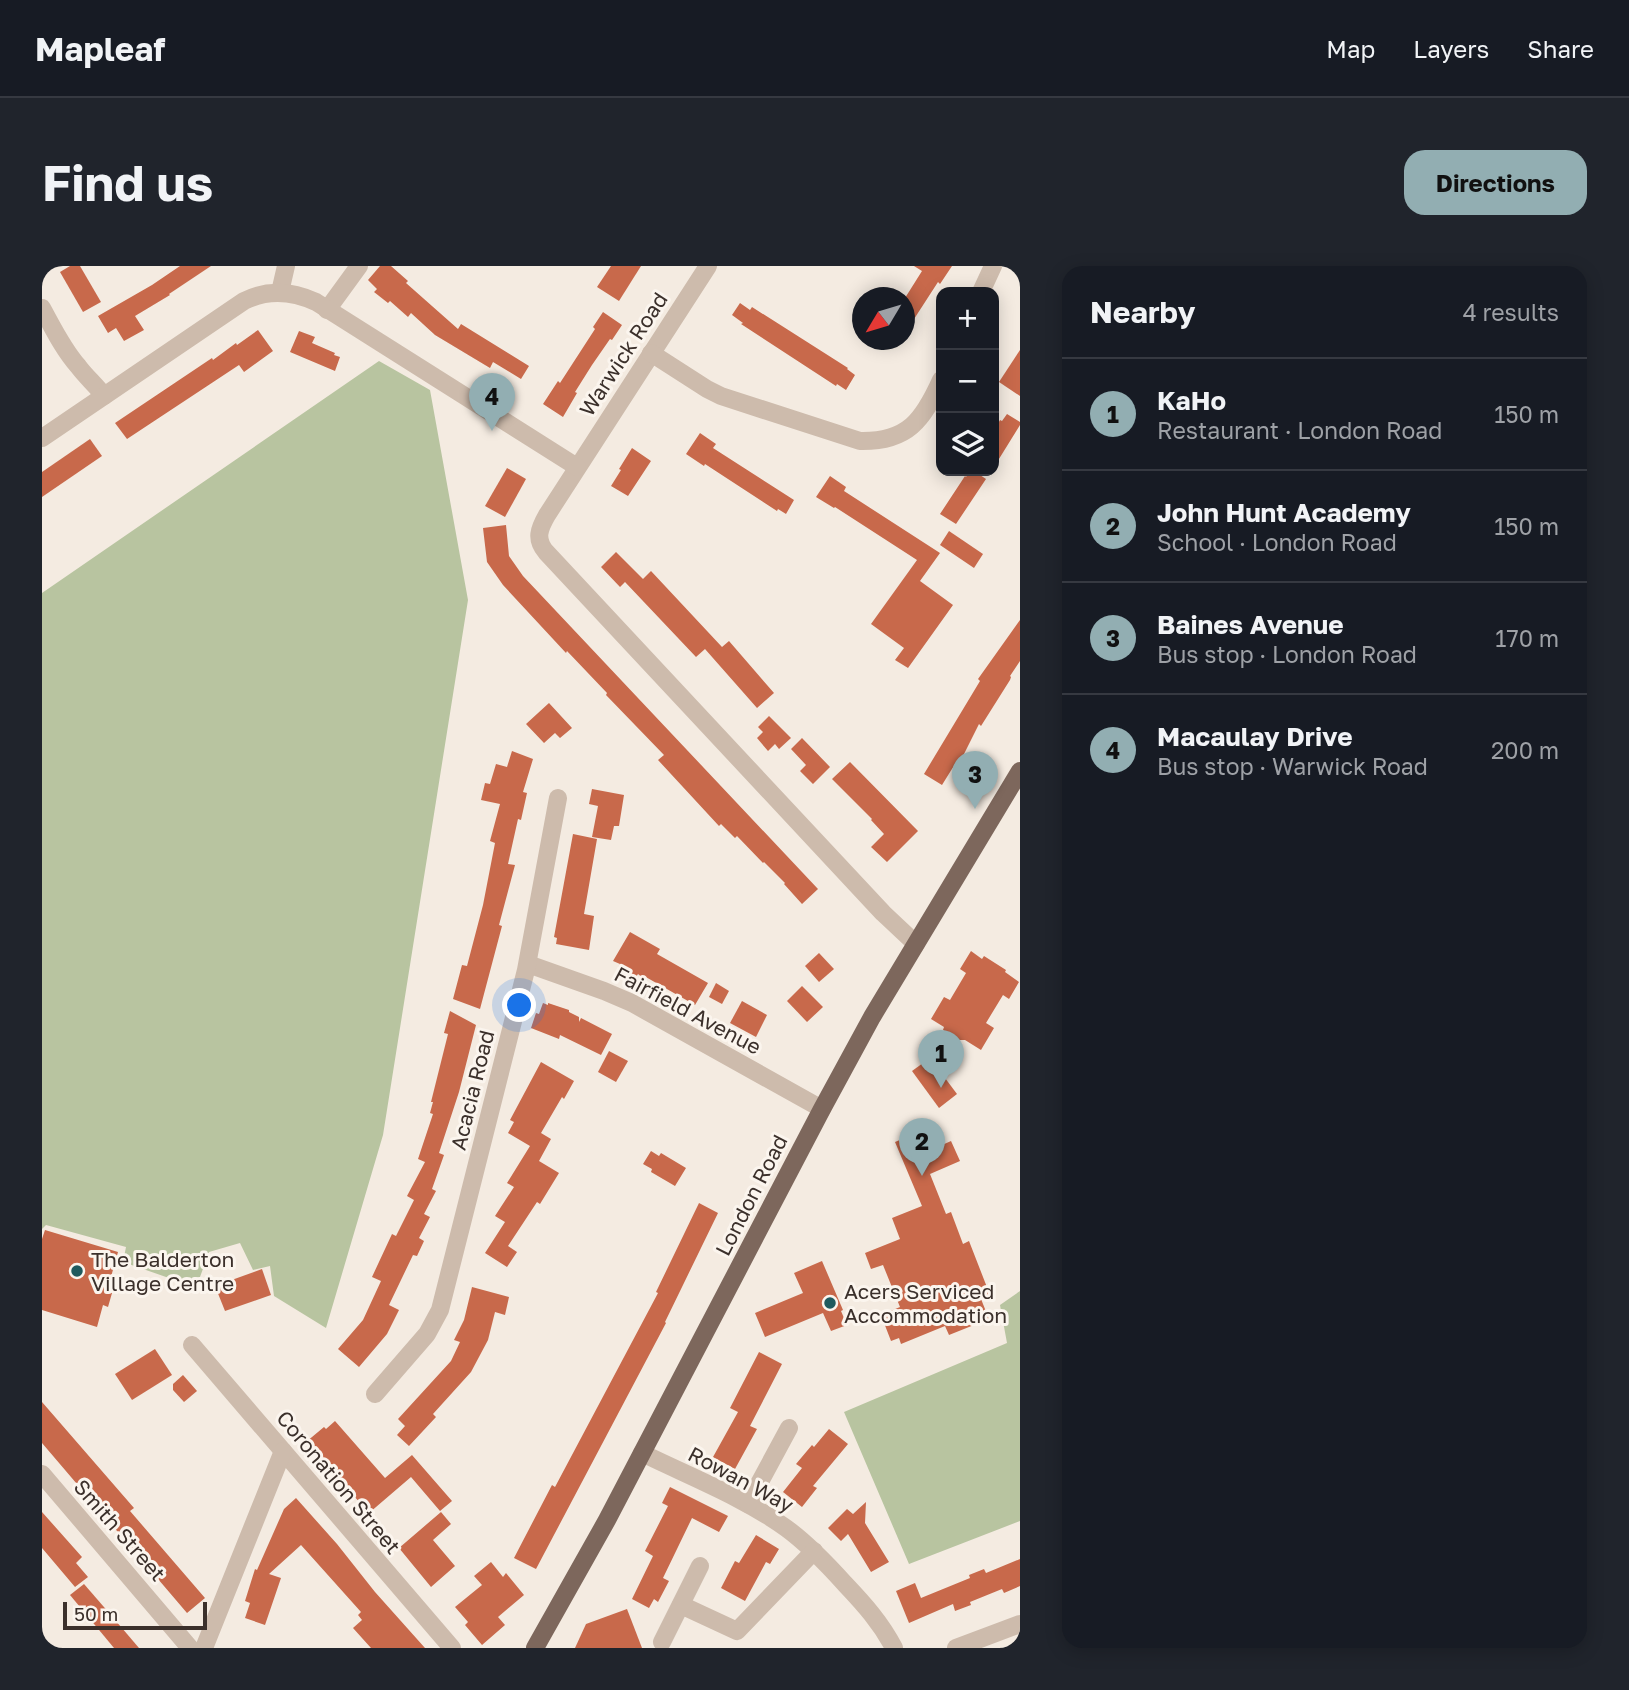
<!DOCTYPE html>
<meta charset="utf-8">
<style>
body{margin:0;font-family:"Golos Text",sans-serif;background:#20242c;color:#f1f3f6}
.controls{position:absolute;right:21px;top:21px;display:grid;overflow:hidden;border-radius:14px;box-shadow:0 4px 18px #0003}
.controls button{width:63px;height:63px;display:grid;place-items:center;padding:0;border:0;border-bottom:2px solid #363941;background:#171b24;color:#f1f3f6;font:35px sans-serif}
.compass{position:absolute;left:810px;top:21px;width:63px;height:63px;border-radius:50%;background:#171b24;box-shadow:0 4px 18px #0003;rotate:232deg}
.scale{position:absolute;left:21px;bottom:18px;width:144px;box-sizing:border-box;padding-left:7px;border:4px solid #3b302b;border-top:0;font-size:19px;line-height:24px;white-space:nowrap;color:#3b302b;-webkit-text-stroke:5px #fbf5ee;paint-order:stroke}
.you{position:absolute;left:478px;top:740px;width:24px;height:24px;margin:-18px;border:5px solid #fff;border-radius:50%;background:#1a73e8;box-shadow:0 0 0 10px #1a73e833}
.badge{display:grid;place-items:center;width:46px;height:46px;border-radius:50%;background:#92aeb2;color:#111;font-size:23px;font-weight:700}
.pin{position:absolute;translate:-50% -58px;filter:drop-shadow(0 2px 4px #0008)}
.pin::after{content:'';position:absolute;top:37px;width:24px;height:21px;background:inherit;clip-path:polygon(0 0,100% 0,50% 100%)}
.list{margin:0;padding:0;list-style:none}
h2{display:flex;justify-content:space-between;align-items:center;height:91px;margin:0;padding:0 28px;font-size:30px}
h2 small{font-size:23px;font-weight:400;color:#9ea1a6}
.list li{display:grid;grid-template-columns:46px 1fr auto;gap:21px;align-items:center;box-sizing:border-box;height:112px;padding:0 28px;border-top:2px solid #363941}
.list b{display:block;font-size:26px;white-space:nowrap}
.list p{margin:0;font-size:23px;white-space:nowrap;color:#9ea1a6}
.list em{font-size:23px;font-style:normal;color:#9ea1a6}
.icon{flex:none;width:38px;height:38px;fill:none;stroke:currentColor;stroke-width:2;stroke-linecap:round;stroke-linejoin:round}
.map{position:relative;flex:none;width:978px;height:1382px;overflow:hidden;border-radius:21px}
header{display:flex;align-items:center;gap:42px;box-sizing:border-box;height:98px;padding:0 35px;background:#171b24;border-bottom:2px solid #363941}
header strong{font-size:33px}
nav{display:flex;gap:38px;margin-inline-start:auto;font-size:24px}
.intro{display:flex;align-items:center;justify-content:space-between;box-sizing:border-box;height:168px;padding:0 42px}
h1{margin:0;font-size:49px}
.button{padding:18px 32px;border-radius:21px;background:#92aeb2;color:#111;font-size:24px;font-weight:700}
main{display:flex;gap:42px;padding:0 42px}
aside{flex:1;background:#171b24;border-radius:21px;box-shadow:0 4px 18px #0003}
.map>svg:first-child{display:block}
.green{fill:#b8c4a0}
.building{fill:#c8694b}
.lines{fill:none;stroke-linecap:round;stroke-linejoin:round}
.minor{stroke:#cdbbac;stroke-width:18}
.major{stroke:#7d675c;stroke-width:18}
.poi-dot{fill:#1f5a5e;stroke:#fbf5ee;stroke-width:2.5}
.labels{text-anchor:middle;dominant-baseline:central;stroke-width:6;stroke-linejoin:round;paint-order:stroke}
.street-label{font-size:21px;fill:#3b302b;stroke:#fbf5ee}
.poi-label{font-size:21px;fill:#3b302b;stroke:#fbf5ee;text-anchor:start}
</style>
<header>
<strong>Mapleaf</strong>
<nav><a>Map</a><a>Layers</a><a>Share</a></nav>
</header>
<div class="intro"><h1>Find us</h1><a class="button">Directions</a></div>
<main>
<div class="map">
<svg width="978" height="1382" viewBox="0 0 978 1382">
<rect width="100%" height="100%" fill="#f4ebe1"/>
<g class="green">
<path d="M337,95l51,29 38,210 -85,535 -57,193 -52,-32 -4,-30 -17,4 -13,-27 -31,9 -9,25 -11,8 -66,-23 3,-15 -80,-22 -4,4v-636z"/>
<path d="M978,1025v230l-111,43 -65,-152 163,-69 -7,-38z"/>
</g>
<g class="building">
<path d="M28,0h10l21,36 -18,10 -23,-40z"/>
<path d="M138,0h31l-42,28 1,1 -35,21 9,14 -20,11 -8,-13 -8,5 -10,-17 54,-31z"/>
<path d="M338,0h11l17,15 -2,2 52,46 3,-5 68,42 -8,13 -28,-17 -3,6 -55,-33 -24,-22 -3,4 -18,-16 -2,2 -14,-11 3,-3 -9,-9z"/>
<path d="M569,0h30l-22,35 -22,-14z"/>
<path d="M872,0h38l-12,18 -2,-2 -33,51v-35l17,-27z"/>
<path d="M698,37l10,7 2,-3 96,61 -1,1 8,6 -9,15 -9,-6 -1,2 -95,-62 2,-1 -11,-8z"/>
<path d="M561,46l19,13 -10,15 -2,-1 -18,26 -17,27 2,1 -14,24 -20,-13 15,-23 2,2 35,-54 -2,-2z"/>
<path d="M216,64l15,21 -29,21 -5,-7 -112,74 -12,-16 97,-65 1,2 23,-17 1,2z"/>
<path d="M257,65l16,6 -3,6 23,10 -1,2 6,2 -5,14 -45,-19z"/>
<path d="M978,84v46l-21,-14z"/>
<path d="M965,148l13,8v3l-26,42v-36l6,-11 2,1z"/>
<path d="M658,167l16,11 -3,4 81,52 -8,14 -8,-5 -1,2 -72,-47 -1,2 -18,-12z"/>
<path d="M48,173l12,17 -60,41v-25z"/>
<path d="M590,182l19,13 -23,35 -17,-10 10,-16 -2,-1z"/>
<path d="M465,202l19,11 -21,38 -20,-11z"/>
<path d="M928,205h4l12,8 -30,45 -16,-10 25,-38 1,1z"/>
<path d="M788,210l16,11 -2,4 96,62 -20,28 33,24 -45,63 -13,-8 9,-12 -33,-24 46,-64 -82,-53 -1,1 -18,-11z"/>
<path d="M464,259l3,31 14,20 295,313 -16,15 -18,-20 1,-1 -21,-21 -1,1 -26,-27 -2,2 -14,-14 -2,2 -61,-66 6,-5 -58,-60 1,-2 -40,-42 -1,2 -63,-68 -16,-23 -4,-34z"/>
<path d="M907,265l34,23 -9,14 -34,-23z"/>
<path d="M574,286l27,27 8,-8 71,76 7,-6 45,52 -17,15 -52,-59 -9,8 -71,-75 -5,5 -19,-20z"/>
<path d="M978,354v41l-10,15 1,1 -1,3 -29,46 -2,-2 -21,42 -3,-2 -13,21 -18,-11 56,-93 -2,-2z"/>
<path d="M507,437l23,25 -12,10 -5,-5 -11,10 -18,-19z"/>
<path d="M727,450l22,22 -12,11 -4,-5 -7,7 -11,-13 6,-6 -5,-5z"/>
<path d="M760,472l28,29 -17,17 -13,-13 6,-6 -15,-16z"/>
<path d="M470,485l21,8 -10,33 4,1 -6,27 -3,-1 -10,45 7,1 -16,60 3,1 -22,83 -27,-10 9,-34 5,1 16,-61 12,-62 -5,-2 10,-37 -19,-4 4,-17 5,1 6,-20 11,3z"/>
<path d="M808,496l68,69 -31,31 -16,-15 13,-13 -13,-14 1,-1 -40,-40z"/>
<path d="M550,523l32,6 -5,31h-5l-3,14 -19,-3 6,-31 -9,-2z"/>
<path d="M531,568l24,5 -13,75 10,2 -5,34 -33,-6 1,-6 -3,-1z"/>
<path d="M588,666l30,17 -3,5 51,29 -13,22 -51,-29 -1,2 -5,-4 -2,3 -18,-10 2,-3 -7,-3z"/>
<path d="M929,685l11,8 2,-3 22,14 -1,2 14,10 -10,17 -6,-4 -17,28 8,5 -13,22 -16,-10h-6l-16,-10 1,-3 -13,-8 13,-22 6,3 16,-27 -6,-4z"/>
<path d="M777,687l15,16 -15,13 -14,-16z"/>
<path d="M674,717l13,8 -7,13 -13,-7z"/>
<path d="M760,720l21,21 -16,15 -20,-21z"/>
<path d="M700,735l25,14 -11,22 -26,-14z"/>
<path d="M501,737l5,2v-2l21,7v2l10,5v5l2,-4 31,16 -11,21 -41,-20 -1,4 -28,-11 5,-15 3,1z"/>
<path d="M408,745l26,14 -17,67 -20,61 5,2 -12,34 4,2 -12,23 6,3 -11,21 5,3 -7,15 -4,-1 -24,50 10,5 -12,24 -28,33 -21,-18 25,-29 18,-39 -9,-4 20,-43 4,2 18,-36 -7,-4 18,-34 -7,-3 15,-45 -3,-1 3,-11h-2l17,-68 -4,-1z"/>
<path d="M567,785l19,10 -12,21 -18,-10z"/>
<path d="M888,792l27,36 -18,14 -27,-37z"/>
<path d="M499,796l33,19 -10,18 -2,-2 -21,36 10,6 -12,22 20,12 -19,31 -3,-2 -29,44 9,6 -10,15 -22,-14 20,-31 -10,-6 19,-29 -7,-4 23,-37 -22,-13 6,-11 -4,-2z"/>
<path d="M879,865l8,20 22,-10 9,20 -30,13 16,40 5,-2 12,32 6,-3 21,54 -9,4 8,20 -40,16 -4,-9 -44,18 -2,-6 -8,3 -10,-26 19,-8 -17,-42 -12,4 -6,-16 35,-14 -8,-21 30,-12 -27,-64z"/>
<path d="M609,885l8,5 2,-3 25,15 -11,18 -24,-14 1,-3 -9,-5z"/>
<path d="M657,937l19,10 -53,109 1,1 -130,246 -22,-11 38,-73 3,2 103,-194 -2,-1z"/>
<path d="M3,964l73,22 -11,39 5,2 -4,14 -5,-2 -6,22 -55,-17v-71z"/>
<path d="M780,995l21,49 -2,1 6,14 -16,6 -8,-18 -58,24 -10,-24 48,-20 -9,-20z"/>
<path d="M220,1003l9,26 -46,16 -10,-25z"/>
<path d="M430,1021l37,10 -4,18 -10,-3 -7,28 -17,32 -38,42 3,3 -27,29 -12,-11 8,-9 -7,-7 53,-58 9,-19 -6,-2 10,-20z"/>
<path d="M113,1083l17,26 -40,25 -17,-26z"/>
<path d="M717,1086l23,12 -32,62 7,3 -22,40 -22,-12 25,-45 -8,-4z"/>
<path d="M141,1109l14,16 -13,11 -11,-12v-6z"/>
<path d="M0,1136l92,106 -4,3 75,87 -18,15 -145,-170z"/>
<path d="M293,1155l50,57 27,-23 40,46 -12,10 -29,-34 -42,36 -63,-71 18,-15 2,2z"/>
<path d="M787,1163l19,15 -35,42 4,2 -15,19 -19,-15 19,-24 -6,-4 16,-19 2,2z"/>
<path d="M628,1221l58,29 -9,16 -27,-14 -29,60 6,3 -11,21 -4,-3 -5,9 -17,-9 21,-43 -8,-5 23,-45 -6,-3z"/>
<path d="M254,1232l41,46 38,48 50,56h-54l-18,-20 9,-8 -4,-5 3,-3 -60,-67 -32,29 12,4 -16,47 -20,-7 5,-15 -5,-2 10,-32 2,1 27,-61z"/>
<path d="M824,1236l-1,21 24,39 -18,10 -23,-38 -7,7 -13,-13 19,-19 6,5z"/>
<path d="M0,1246l40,45 -6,6 12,14 -13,10 -33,-39z"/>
<path d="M399,1246l10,12 -18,16 22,26 -24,21 -32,-39z"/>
<path d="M714,1269l23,14 -9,15 -4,-2 -21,39 -24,-13 14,-27 4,2z"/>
<path d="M978,1293v27l-16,7 -2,-4 -32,13 1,3 -16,6 -2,-7 -44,19 -13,-32 19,-8 6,15 49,-20 -1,-3 15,-6 2,4z"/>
<path d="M449,1296l12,15 3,-4 18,22 -26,22 7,8 -23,20 -17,-20 3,-3 -13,-15 27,-22 -8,-9z"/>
<path d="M42,1318l26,30 29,34h-25l-44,-53z"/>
<path d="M585,1343l15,39h-67l11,-24z"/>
</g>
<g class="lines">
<g class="minor">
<path d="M666,0l-161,249c-8,14 -12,24 -1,37l337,361 33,31"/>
<path d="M238,26l6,-26"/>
<path d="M939,26l12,-26"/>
<path d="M0,42c11,20 21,41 36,58 8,11 18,19 26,30"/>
<path d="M285,44l32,-44"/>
<path d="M609,87l56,36 14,7 139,45c48,1 63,-21 81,-61"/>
<path d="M0,172l202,-137c24,-12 48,-10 72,1l261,165"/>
<path d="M486,698l76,27 28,12 190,106"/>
<path d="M150,1079l260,303"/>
<path d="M333,1128l52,-60 13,-24 86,-340 32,-172"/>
<path d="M600,1187c49,24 101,44 144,75 22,16 41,36 59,56 19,20 36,39 49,64"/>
<path d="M0,1208l148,174"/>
<path d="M706,1238l41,-76"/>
<path d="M639,1339l56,26 77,-80"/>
<path d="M620,1376l38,-76"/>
<path d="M162,1382l79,-197"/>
<path d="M914,1382l64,-24"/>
</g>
<path class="major" d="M493,1382l72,-128 215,-411 50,-92 148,-246"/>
</g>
<g class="poi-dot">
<circle cx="35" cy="1005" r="7"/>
<circle cx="788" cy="1037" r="7"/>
</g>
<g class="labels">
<g class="street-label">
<text transform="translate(581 88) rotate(-57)">Warwick Road</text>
<text transform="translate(646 744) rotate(28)">Fairfield Avenue</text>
<text transform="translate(430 824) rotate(-76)">Acacia Road</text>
<text transform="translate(709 929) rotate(-63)">London Road</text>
<text transform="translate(699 1213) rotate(28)">Rowan Way</text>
<text transform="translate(297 1216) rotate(50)">Coronation Street</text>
<text transform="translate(78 1264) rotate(49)">Smith Street</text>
</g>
<g class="poi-label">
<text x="49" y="993">The Balderton<tspan x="49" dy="24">Village Centre</tspan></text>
<text x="802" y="1025">Acers Serviced<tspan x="802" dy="24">Accommodation</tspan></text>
</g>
</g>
</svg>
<div class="controls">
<button>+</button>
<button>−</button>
<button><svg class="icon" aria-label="layers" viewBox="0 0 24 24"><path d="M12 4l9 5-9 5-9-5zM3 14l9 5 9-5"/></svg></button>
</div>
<svg class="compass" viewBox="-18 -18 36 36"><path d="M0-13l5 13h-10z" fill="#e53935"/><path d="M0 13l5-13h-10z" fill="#9ea1a6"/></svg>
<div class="scale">50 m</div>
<div class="you"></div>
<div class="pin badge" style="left:899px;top:822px">1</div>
<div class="pin badge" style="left:880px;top:910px">2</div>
<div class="pin badge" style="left:933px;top:543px">3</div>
<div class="pin badge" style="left:450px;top:165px">4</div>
</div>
<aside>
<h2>Nearby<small>4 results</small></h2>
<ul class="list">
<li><span class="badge">1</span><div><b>KaHo</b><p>Restaurant · London Road</p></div><em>150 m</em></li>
<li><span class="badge">2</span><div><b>John Hunt Academy</b><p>School · London Road</p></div><em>150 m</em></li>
<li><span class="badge">3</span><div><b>Baines Avenue</b><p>Bus stop · London Road</p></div><em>170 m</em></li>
<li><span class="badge">4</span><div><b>Macaulay Drive</b><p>Bus stop · Warwick Road</p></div><em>200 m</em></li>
</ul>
</aside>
</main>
